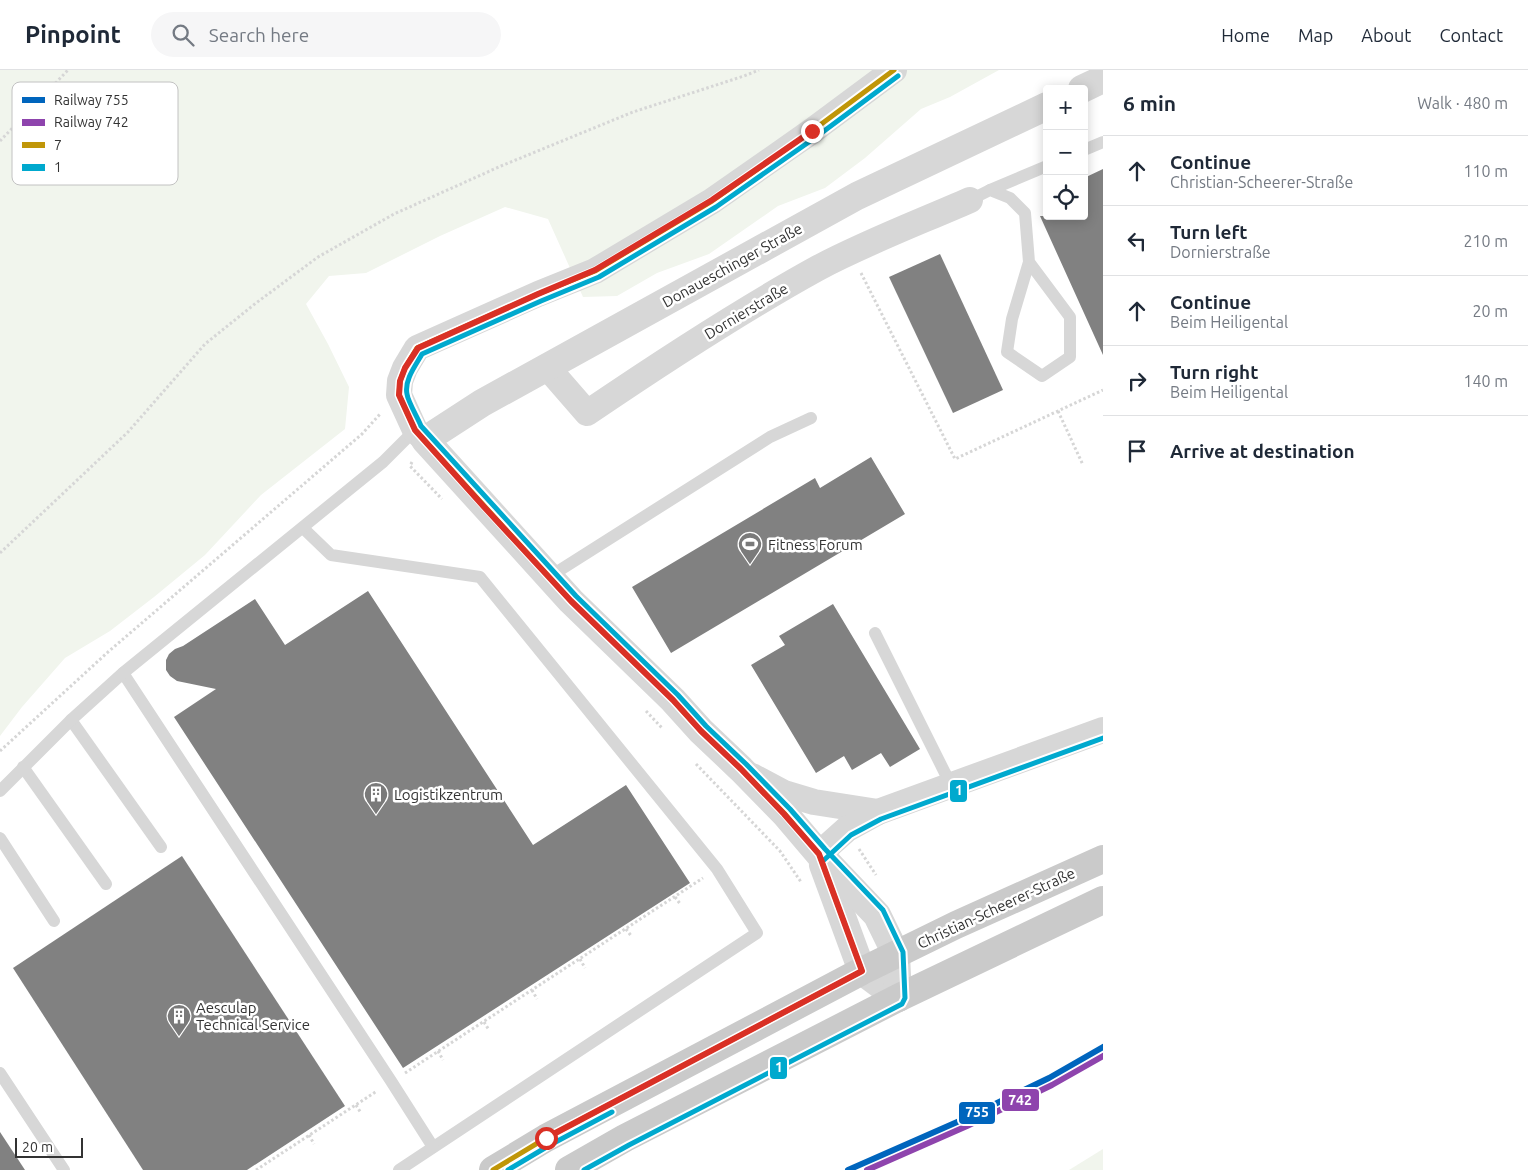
<!DOCTYPE html>
<meta charset="utf-8">
<style>
body{margin:0;font-family:Ubuntu,sans-serif;background:#f6f6f7;color:#1f2937}
.controls{position:absolute;right:15px;top:15px;display:grid;overflow:hidden;border-radius:5px;box-shadow:0 2px 12px #0003}
.controls button{width:45px;height:45px;display:grid;place-items:center;padding:0;border:0;border-bottom:1px solid #e0e1e3;background:#fff;color:#1f2937;font:25px sans-serif}
.scale{position:absolute;left:15px;bottom:12px;width:68px;box-sizing:border-box;padding-left:5px;border:2px solid #333;border-top:0;font-size:14px;line-height:18px;white-space:nowrap;color:#333;-webkit-text-stroke:4px #fff;paint-order:stroke}
.stop{position:absolute;width:15px;height:15px;margin:-11px;border:4px solid #d93025;border-radius:50%;background:#fff}
.stop.end{background:#d93025;border-color:#fff;box-shadow:0 1px 5px #0008}
.list{margin:0;padding:0;list-style:none}
h2{display:flex;justify-content:space-between;align-items:center;height:65px;margin:0;padding:0 20px;font-size:21px}
h2 small{font-size:16px;font-weight:400;color:#747a83}
.list li{display:grid;grid-template-columns:32px 1fr auto;gap:15px;align-items:center;box-sizing:border-box;height:70px;padding:0 20px;border-top:1px solid #e0e1e3}
.list b{display:block;font-size:19px;white-space:nowrap}
.list p{margin:0;font-size:16px;white-space:nowrap;color:#747a83}
.list em{font-size:16px;font-style:normal;color:#747a83}
.icon{flex:none;width:28px;height:28px;fill:none;stroke:currentColor;stroke-width:2;stroke-linecap:round;stroke-linejoin:round}
.map{position:relative;flex:none;width:1103px;height:1100px;overflow:hidden}
header{display:flex;align-items:center;gap:30px;box-sizing:border-box;height:70px;padding:0 25px;background:#fff;border-bottom:1px solid #e0e1e3}
header strong{font-size:24px}
nav{display:flex;gap:28px;margin-inline-start:auto;font-size:18px}
.search{width:350px;height:45px;background:#f6f6f7;display:flex;align-items:center;gap:12px;box-sizing:border-box;padding:0 18px;border-radius:28px;color:#747a83;font-size:19px}
main{display:flex}
aside{flex:1;background:#fff}
.map>svg:first-child{display:block}
.green{fill:#f1f5ed}
.building{fill:#818181}
.lines{fill:none;stroke-linecap:round;stroke-linejoin:round}
.path{stroke:#d6d6d6;stroke-width:3;stroke-dasharray:2.5 2.5;stroke-linecap:butt}
.service{stroke:#d7d7d7;stroke-width:12}
.minor{stroke:#d7d7d7;stroke-width:26}
.tertiary{stroke:#d7d7d7;stroke-width:28}
.primary{stroke:#cacaca;stroke-width:28}
.bus-1-casing{stroke:#fff;stroke-width:9}
.bus-2-casing{stroke:#fff;stroke-width:9}
.bus-1{stroke:#c09608;stroke-width:5}
.bus-2{stroke:#00a9ce;stroke-width:5}
.rail-1-casing{stroke:#fff;stroke-width:10}
.rail-2-casing{stroke:#fff;stroke-width:10}
.rail-1{stroke:#0065bd;stroke-width:6}
.rail-2{stroke:#8e44ad;stroke-width:6}
.route{stroke:#d93025;stroke-width:6}
.labels{text-anchor:middle;dominant-baseline:central;stroke-width:5;stroke-linejoin:round;paint-order:stroke}
.street-label{font-size:15px;fill:#333;stroke:#fff}
.poi-label{font-size:15px;fill:#333;stroke:#fff;text-anchor:start}
.key{fill:#fff;stroke:#c2c2c2;stroke-width:1}
.key-label{font-size:14px;fill:#333}
.line-badge{stroke:#fff;stroke-width:2}
.badge-label{font-size:14px;text-anchor:middle;font-weight:bold;fill:#fff}
</style>
<header>
<strong>Pinpoint</strong>
<div class="search"><svg class="icon" aria-label="search" viewBox="0 0 24 24"><circle cx="10" cy="10" r="6"/><path d="M15 15l6 6"/></svg>Search here</div>
<nav><a>Home</a><a>Map</a><a>About</a><a>Contact</a></nav>
</header>
<main>
<div class="map">
<svg width="1103" height="1100" viewBox="0 0 1103 1100">
<rect width="100%" height="100%" fill="#fff"/>
<g class="green">
<path d="M0,0h999l-49,27 -29,12 -56,49 -40,30 -47,18 -69,48 -52,19 -40,23 -34,1 -35,-78 -43,-12 -65,29 -74,37 -37,3 -23,28 22,40 21,43 -4,42 -84,66 -56,60 -51,42 -44,34 -45,27 -43,49 -22,29z"/>
<path d="M1103,1079v21h-34z"/>
</g>
<g class="building">
<path d="M1103,99v186l-63,-139h44v-38z"/>
<path d="M940,184l63,136 -50,23 -64,-136z"/>
<path d="M871,387l34,57 -234,139 -39,-66 183,-109 5,10z"/>
<path d="M368,521l165,254 93,-60 64,98 -287,185 -229,-351 42,-28 -39,-8 -7,-5 -4,-6v-10l3,-6 6,-5 8,-3 72,-47 30,46z"/>
<path d="M833,534l87,145 -30,18 -9,-14 -29,17 -8,-14 -28,17 -65,-108 34,-20 -6,-9z"/>
<path d="M182,786l163,250 -98,64h-104l-130,-202z"/>
<path d="M0,1062l25,38h-25z"/>
</g>
<g class="lines">
<g class="path">
<path d="M0,71l68,-71"/>
<path d="M861,203l94,186 148,-69"/>
<path d="M1058,341l25,54"/>
<path d="M412,392l-2,4 32,33"/>
<path d="M0,483l128,-121 77,-88 51,-41 62,-46 76,-43 107,-48 132,-54 111,-36 15,-6"/>
<path d="M646,641l16,17"/>
<path d="M0,681l108,-99 254,-218 19,-21"/>
<path d="M696,694l84,87 21,31"/>
<path d="M859,779l17,26"/>
<path d="M675,827l6,8"/>
<path d="M626,859l6,8"/>
<path d="M580,889l5,9"/>
<path d="M532,920l5,9"/>
<path d="M484,952l5,8"/>
<path d="M438,981l5,9"/>
<path d="M405,1003l298,-195"/>
<path d="M356,1035l5,8"/>
<path d="M309,1065l5,9"/>
<path d="M256,1100l121,-79"/>
</g>
<g class="service">
<path d="M1084,80l19,-8"/>
<path d="M990,120l57,-24"/>
<path d="M970,130l20,-10 20,8 15,15 4,49 -17,57 -5,33 35,24 28,-19v-40l-41,-55"/>
<path d="M303,458l28,27 149,22 237,292 40,64 -358,237"/>
<path d="M549,507l221,-140 41,-19"/>
<path d="M875,563l76,152"/>
<path d="M123,603l268,408 42,66"/>
<path d="M71,650l90,127"/>
<path d="M23,697l83,117"/>
<path d="M0,721l71,-71 52,-47 260,-211 32,-32"/>
<path d="M0,768l54,83"/>
<path d="M0,1003l64,97"/>
</g>
<g class="minor">
<path d="M547,297l40,46c75,-51 151,-101 231,-145 49,-26 102,-46 152,-68"/>
<path d="M425,370l-10,-10 -16,-35 1,-14 5,-13 12,-20 121,-54 57,-23 117,-70 100,-70 82,-61"/>
<path d="M752,706l32,17 30,9 64,10"/>
<path d="M819,784l28,-25 31,-17 225,-82"/>
</g>
<g class="tertiary">
<path d="M1082,19l21,-10"/>
<path d="M823,795l39,106 36,27"/>
<path d="M898,928l-2,-44 -19,-39 -58,-61 -34,-40 -44,-45 -40,-38 -28,-31 -102,-99 -146,-161 57,-37 375,-207 190,-90"/>
</g>
<g class="primary">
<path d="M493,1100l53,-32 316,-167 94,-46 147,-66"/>
<path d="M569,1100l56,-32 273,-140 205,-98"/>
</g>
<g class="bus-1-casing">
<path id="bus-1" d="M493,1100l53,-32 316,-167 -43,-117 -34,-40 -44,-45 -40,-38 -28,-31 -102,-99 -156,-171 -16,-35 1,-14 5,-13 12,-20 121,-54 57,-23 117,-70 100,-70 82,-61"/>
</g>
<g class="bus-2-casing">
<g id="bus-2">
<path d="M824,790l27,-25 30,-16 222,-81"/>
<path d="M508,1100l42,-25 62,-33"/>
<path d="M584,1100l45,-25 273,-141 3,-6 -2,-46 -20,-42 -58,-61 -35,-40 -44,-45 -40,-38 -28,-31 -102,-99 -155,-170c-3,-8 -13,-24 -14,-32 -3,-14 9,-29 15,-40l119,-53 58,-24 117,-70 100,-70 82,-61"/>
</g>
</g>
<use href="#bus-1" class="bus-1"/>
<use href="#bus-2" class="bus-2"/>
<g class="rail-1-casing">
<path id="rail-1" d="M848,1100l116,-51 85,-41 54,-31"/>
</g>
<g class="rail-2-casing">
<path id="rail-2" d="M867,1100l100,-44 85,-41 51,-29"/>
</g>
<use href="#rail-1" class="rail-1"/>
<use href="#rail-2" class="rail-2"/>
</g>
<g class="lines">
<path class="route" d="M546,1068l316,-167 -43,-117 -35,-40 -43,-45 -40,-38 -28,-31 -102,-99 -86,-93 -70,-78 -16,-35 1,-14 5,-13 13,-20 120,-54 57,-24 117,-70 100,-69"/>
</g>
<defs>
<g id="stadium-pin" transform="scale(1.25)"><path d="M0 17L-7.5 6A9.5 9.5 0 1 1 7.5 6Z" fill="#7a7a7a" stroke="#fff"/><path d="M0-5a6.5 5 0 1 0 0 10a6.5 5 0 1 0 0-10ZM-3.5-1.8h7v3.6h-7Z" fill="#fff"/></g>
<g id="building-pin" transform="scale(1.25)"><path d="M0 17L-7.5 6A9.5 9.5 0 1 1 7.5 6Z" fill="#7a7a7a" stroke="#fff"/><path d="M-4-6H4V6H1V3H-1V6H-4ZM-2.5-4.3h1.7v1.8h-1.7ZM.8-4.3h1.7v1.8H.8ZM-2.5-1h1.7V.8h-1.7ZM.8-1h1.7V.8H.8Z" fill="#fff"/></g>
</defs>
<g fill-rule="evenodd">
<use href="#stadium-pin" x="750" y="474"/>
<use href="#building-pin" x="376" y="724"/>
<use href="#building-pin" x="179" y="946"/>
</g>
<g class="labels">
<g class="street-label">
<text transform="translate(732 195) rotate(-29)">Donaueschinger Straße</text>
<text transform="translate(746 241) rotate(-31)">Dornierstraße</text>
<text transform="translate(996 838) rotate(-25)">Christian-Scheerer-Straße</text>
</g>
<g class="poi-label">
<text x="768" y="474">Fitness Forum</text>
<text x="394" y="724">Logistikzentrum</text>
<text x="196" y="937">Aesculap<tspan x="196" dy="17">Technical Service</tspan></text>
</g>
</g>
<rect x="12" y="12" width="166" height="103" rx="8" class="key"/>
<rect x="22" y="27" width="23" height="6" fill="#0065bd"/>
<rect x="22" y="49" width="23" height="7" fill="#8e44ad"/>
<rect x="22" y="72" width="23" height="6" fill="#c09608"/>
<rect x="22" y="94" width="23" height="7" fill="#00a9ce"/>
<g class="key-label">
<text x="54" y="35">Railway 755</text>
<text x="54" y="57">Railway 742</text>
<text x="54" y="80">7</text>
<text x="54" y="102">1</text>
</g>
<g class="line-badge">
<rect x="949" y="709" width="19" height="24" rx="5" fill="#00a9ce"/>
<rect x="769" y="986" width="19" height="24" rx="5" fill="#00a9ce"/>
<rect x="1001" y="1018" width="39" height="24" rx="5" fill="#8e44ad"/>
<rect x="958" y="1031" width="38" height="24" rx="5" fill="#0065bd"/>
</g>
<g class="badge-label">
<text x="959" y="725">1</text>
<text x="779" y="1002">1</text>
<text x="1020" y="1035">742</text>
<text x="977" y="1047">755</text>
</g>
</svg>
<div class="controls">
<button>+</button>
<button>−</button>
<button><svg class="icon" aria-label="locate" viewBox="0 0 24 24"><circle cx="12" cy="12" r="6"/><path d="M12 2v4M12 18v4M2 12h4M18 12h4"/></svg></button>
</div>
<div class="scale">20 m</div>
<div class="stop" style="left:546px;top:1068px"></div>
<div class="stop end" style="left:812px;top:61px"></div>
</div>
<aside>
<h2>6 min<small>Walk · 480 m</small></h2>
<ul class="list">
<li><svg class="icon" aria-label="ahead" viewBox="0 0 24 24"><path d="M12 20V5M6 11l6-6 6 6"/></svg><div><b>Continue</b><p>Christian-Scheerer-Straße</p></div><em>110 m</em></li>
<li><svg class="icon" aria-label="left" viewBox="0 0 24 24"><path d="M17 20v-9H6M10 6l-5 5 5 5"/></svg><div><b>Turn left</b><p>Dornierstraße</p></div><em>210 m</em></li>
<li><svg class="icon" aria-label="ahead" viewBox="0 0 24 24"><path d="M12 20V5M6 11l6-6 6 6"/></svg><div><b>Continue</b><p>Beim Heiligental</p></div><em>20 m</em></li>
<li><svg class="icon" aria-label="right" viewBox="0 0 24 24"><path d="M7 20v-9h11M14 6l5 5-5 5"/></svg><div><b>Turn right</b><p>Beim Heiligental</p></div><em>140 m</em></li>
<li><svg class="icon" aria-label="arrive" viewBox="0 0 24 24"><path d="M6 21V4h12l-3 4 3 4H6"/></svg><div><b>Arrive at destination</b></div></li>
</ul>
</aside>
</main>
